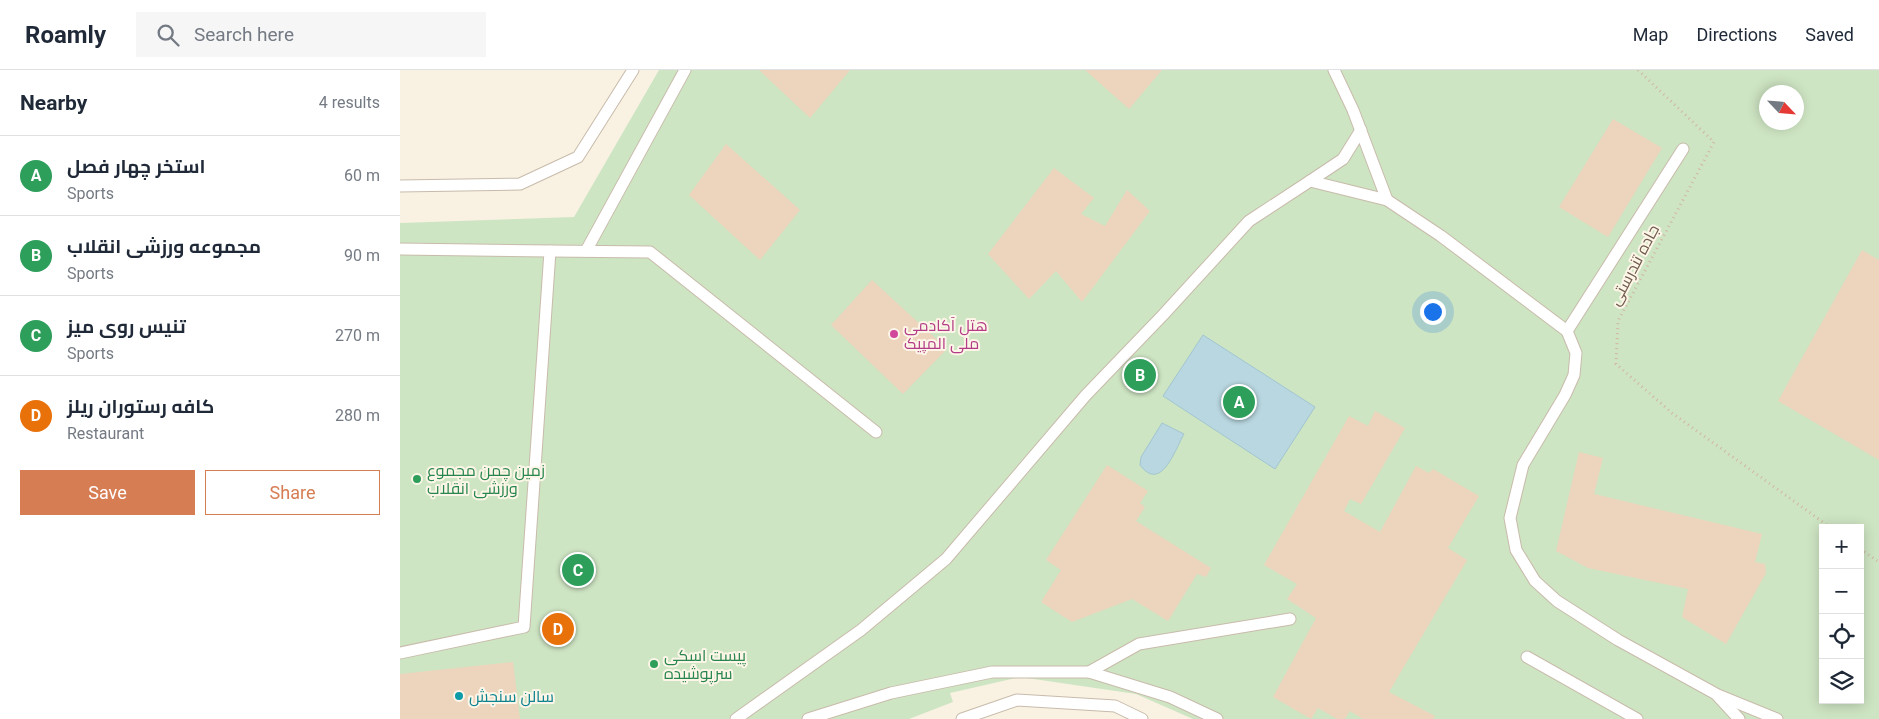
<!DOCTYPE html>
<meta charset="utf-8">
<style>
body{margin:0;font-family:Roboto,Cairo,sans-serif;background:#f6f6f7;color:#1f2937}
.controls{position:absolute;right:15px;bottom:15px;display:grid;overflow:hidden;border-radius:0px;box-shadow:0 2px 12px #0003}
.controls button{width:45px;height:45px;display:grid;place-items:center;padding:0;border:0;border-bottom:1px solid #e0e1e3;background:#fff;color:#1f2937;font:25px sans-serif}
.compass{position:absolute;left:1359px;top:15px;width:45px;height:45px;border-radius:50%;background:#fff;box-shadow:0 2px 12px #0003;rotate:116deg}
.you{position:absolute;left:1032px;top:241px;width:18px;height:18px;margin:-12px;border:4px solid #fff;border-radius:50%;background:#1a73e8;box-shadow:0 0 0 8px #1a73e833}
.badge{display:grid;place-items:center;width:32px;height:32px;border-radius:50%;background:#d77d54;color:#fff;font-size:16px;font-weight:700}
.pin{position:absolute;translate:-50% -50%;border:2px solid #fff;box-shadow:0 1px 5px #0006}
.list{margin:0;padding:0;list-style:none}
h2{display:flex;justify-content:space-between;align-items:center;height:65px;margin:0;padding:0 20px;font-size:21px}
h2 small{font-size:16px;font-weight:400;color:#747a83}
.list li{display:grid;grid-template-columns:32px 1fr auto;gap:15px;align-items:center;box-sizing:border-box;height:80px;padding:0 20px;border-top:1px solid #e0e1e3}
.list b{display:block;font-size:19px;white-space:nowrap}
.list p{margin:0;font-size:16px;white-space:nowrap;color:#747a83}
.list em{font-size:16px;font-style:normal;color:#747a83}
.actions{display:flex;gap:10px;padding:15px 20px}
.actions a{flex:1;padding:11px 0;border:1px solid #d77d54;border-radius:0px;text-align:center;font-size:18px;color:#d77d54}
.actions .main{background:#d77d54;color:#fff}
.icon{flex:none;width:28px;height:28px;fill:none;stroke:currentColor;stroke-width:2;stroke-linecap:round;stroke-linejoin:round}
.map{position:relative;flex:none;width:1479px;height:649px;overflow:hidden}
header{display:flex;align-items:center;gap:30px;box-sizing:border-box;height:70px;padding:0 25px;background:#fff;border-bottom:1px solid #e0e1e3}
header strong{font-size:24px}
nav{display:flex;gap:28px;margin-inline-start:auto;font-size:18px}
.search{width:350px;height:45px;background:#f6f6f7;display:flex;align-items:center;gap:12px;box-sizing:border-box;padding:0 18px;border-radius:0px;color:#747a83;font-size:19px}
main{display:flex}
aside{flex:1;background:#fff}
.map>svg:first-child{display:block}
.green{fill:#cee5c3;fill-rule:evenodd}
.water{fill:#b9d7e0;stroke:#a1c5d1}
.building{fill:#ecd4bd}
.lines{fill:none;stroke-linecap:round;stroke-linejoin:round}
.lane-casing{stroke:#c8bbab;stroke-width:13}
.path{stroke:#d0b7a1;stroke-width:3;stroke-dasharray:1 4;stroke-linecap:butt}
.lane{stroke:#fff;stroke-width:11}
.hotel-dot{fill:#d1479c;stroke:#fdf6e8;stroke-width:2}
.leisure-dot{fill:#2e9e5b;stroke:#fdf6e8;stroke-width:2}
.culture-dot{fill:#0f9aa8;stroke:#fdf6e8;stroke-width:2}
.labels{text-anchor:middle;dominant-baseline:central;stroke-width:4;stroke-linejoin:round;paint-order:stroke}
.street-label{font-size:16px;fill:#6e5b4c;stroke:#fdf6e8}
.hotel-label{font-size:16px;fill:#b23c85;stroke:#fdf6e8;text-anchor:start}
.leisure-label{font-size:16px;fill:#27864d;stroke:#fdf6e8;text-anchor:start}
.culture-label{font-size:16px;fill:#0d838f;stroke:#fdf6e8;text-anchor:start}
</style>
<header>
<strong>Roamly</strong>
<div class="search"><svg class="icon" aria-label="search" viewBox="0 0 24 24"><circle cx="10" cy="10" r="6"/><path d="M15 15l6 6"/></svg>Search here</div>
<nav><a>Map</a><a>Directions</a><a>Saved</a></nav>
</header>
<main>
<aside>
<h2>Nearby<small>4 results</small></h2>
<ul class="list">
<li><span class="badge" style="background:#2e9e5b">A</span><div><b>استخر چهار فصل</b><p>Sports</p></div><em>60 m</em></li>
<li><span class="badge" style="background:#2e9e5b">B</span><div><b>مجموعه ورزشی انقلاب</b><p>Sports</p></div><em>90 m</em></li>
<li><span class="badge" style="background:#2e9e5b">C</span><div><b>تنیس روی میز</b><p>Sports</p></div><em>270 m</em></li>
<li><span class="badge" style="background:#e8710a">D</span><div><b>کافه رستوران ریلز</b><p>Restaurant</p></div><em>280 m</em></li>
</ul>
<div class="actions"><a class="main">Save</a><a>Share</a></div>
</aside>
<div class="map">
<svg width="1479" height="649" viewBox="0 0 1479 649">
<rect width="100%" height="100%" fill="#f9f2e3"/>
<path class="green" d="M259,0h1220v649h-686l-57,-25 -116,-17 -70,16 3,9 -44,17h-509v-496l174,-6zM1366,22h30v30h-30zM1423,458h37v172h-37z"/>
<g class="water">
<path d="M803,265l112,72 -40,62 -112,-73z"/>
<path d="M762,353l22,11c-9,16 -23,59 -44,31l1,-8z"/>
</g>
<g class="building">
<path d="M359,0h91l-40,48z"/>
<path d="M685,0h77l-33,39z"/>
<path d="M1213,49l49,29 -54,89 -49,-30z"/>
<path d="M326,74l74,66 -40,50 -71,-65z"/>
<path d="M654,98l40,30 -13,16 24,12 22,-36 23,21 -68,91 -26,-31 -27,28 -41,-45z"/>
<path d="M1462,180l17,10v200l-101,-59z"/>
<path d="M472,210l75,69 -44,45 -72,-69z"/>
<path d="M975,341l30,17 -44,76 -11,-5 -6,12 36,21 36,-66 13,7 4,-4 46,27 -31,52 19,12 -78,132 46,24 -2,3h-70l-13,-8 -5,8h-8l-19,-11 -7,11 -38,-22 43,-79 -29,-19 10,-15 -33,-19 85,-149 19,10z"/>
<path d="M1179,382l24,6 -9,36 168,40 -7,28 10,2 1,9 -40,71 -44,-27 6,-28 -100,-21 -32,-17z"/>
<path d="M707,395l41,26 -8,12 5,4 -9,14 75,47 -5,9 -9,-3 -29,47 -36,-22 -60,23 -31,-20 20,-32 -15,-10z"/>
<path d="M113,592l7,57h-120v-45z"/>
</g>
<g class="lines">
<g class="lane-casing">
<g id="lane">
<path d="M934,0l19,40 34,90"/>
<path d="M910,111l33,-22 18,-29"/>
<path d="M0,116l120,-2 58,-27 55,-87"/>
<path d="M0,179l150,2 -26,376 -124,26"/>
<path d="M150,181l100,1 226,180"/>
<path d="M186,181l99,-181"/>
<path d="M1167,261l116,-182"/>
<path d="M1127,587l110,62"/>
<path d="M689,602l50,-28 151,-25"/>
<path d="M1318,625l59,24"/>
<path d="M336,649l125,-89 85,-71 140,-164 77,-80 86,-94 61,-40 77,19 54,36 126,95 9,22 -2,22 -9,20 -42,70 -13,53 6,32 19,31 22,20 61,39 98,54 23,25"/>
<path d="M408,649l83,-26 101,-21h97l81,25 47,22"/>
<path d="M562,649l55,-19 98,6 27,13"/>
</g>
</g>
<g class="path">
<path d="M1238,0l76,72 -96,179 -2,43 56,49 159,115"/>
<path d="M1460,479l19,13"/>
</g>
<use href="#lane" class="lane"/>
</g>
<circle class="hotel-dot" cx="494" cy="264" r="5"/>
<g class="leisure-dot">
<circle cx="17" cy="409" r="5"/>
<circle cx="254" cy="594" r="5"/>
</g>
<circle class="culture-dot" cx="59" cy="626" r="5"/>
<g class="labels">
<g class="street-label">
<text transform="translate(1234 195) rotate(-62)">جاده تندرستی</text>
</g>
<g class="hotel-label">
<text x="504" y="255">هتل آکادمی<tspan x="504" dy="18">ملی المپیک</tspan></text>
</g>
<g class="leisure-label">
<text x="27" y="400">زمین چمن مجموع<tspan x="27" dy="18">ورزشی انقلاب</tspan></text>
<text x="264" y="585">پیست اسکی<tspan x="264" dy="18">سرپوشیده</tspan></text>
</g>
<g class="culture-label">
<text x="69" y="626">سالن سنجش</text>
</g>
</g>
</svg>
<div class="controls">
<button>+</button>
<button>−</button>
<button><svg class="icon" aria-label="locate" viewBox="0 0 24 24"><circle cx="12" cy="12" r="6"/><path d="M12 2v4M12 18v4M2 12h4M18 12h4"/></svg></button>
<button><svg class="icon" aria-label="layers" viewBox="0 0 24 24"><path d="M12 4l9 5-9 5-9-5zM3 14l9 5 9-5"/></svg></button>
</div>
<svg class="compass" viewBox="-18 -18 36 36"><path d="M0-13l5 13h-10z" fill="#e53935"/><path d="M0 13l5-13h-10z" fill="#747a83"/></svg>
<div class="you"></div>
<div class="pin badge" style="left:839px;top:332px;background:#2e9e5b">A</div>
<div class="pin badge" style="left:740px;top:305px;background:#2e9e5b">B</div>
<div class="pin badge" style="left:178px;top:500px;background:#2e9e5b">C</div>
<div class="pin badge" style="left:158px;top:559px;background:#e8710a">D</div>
</div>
</main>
